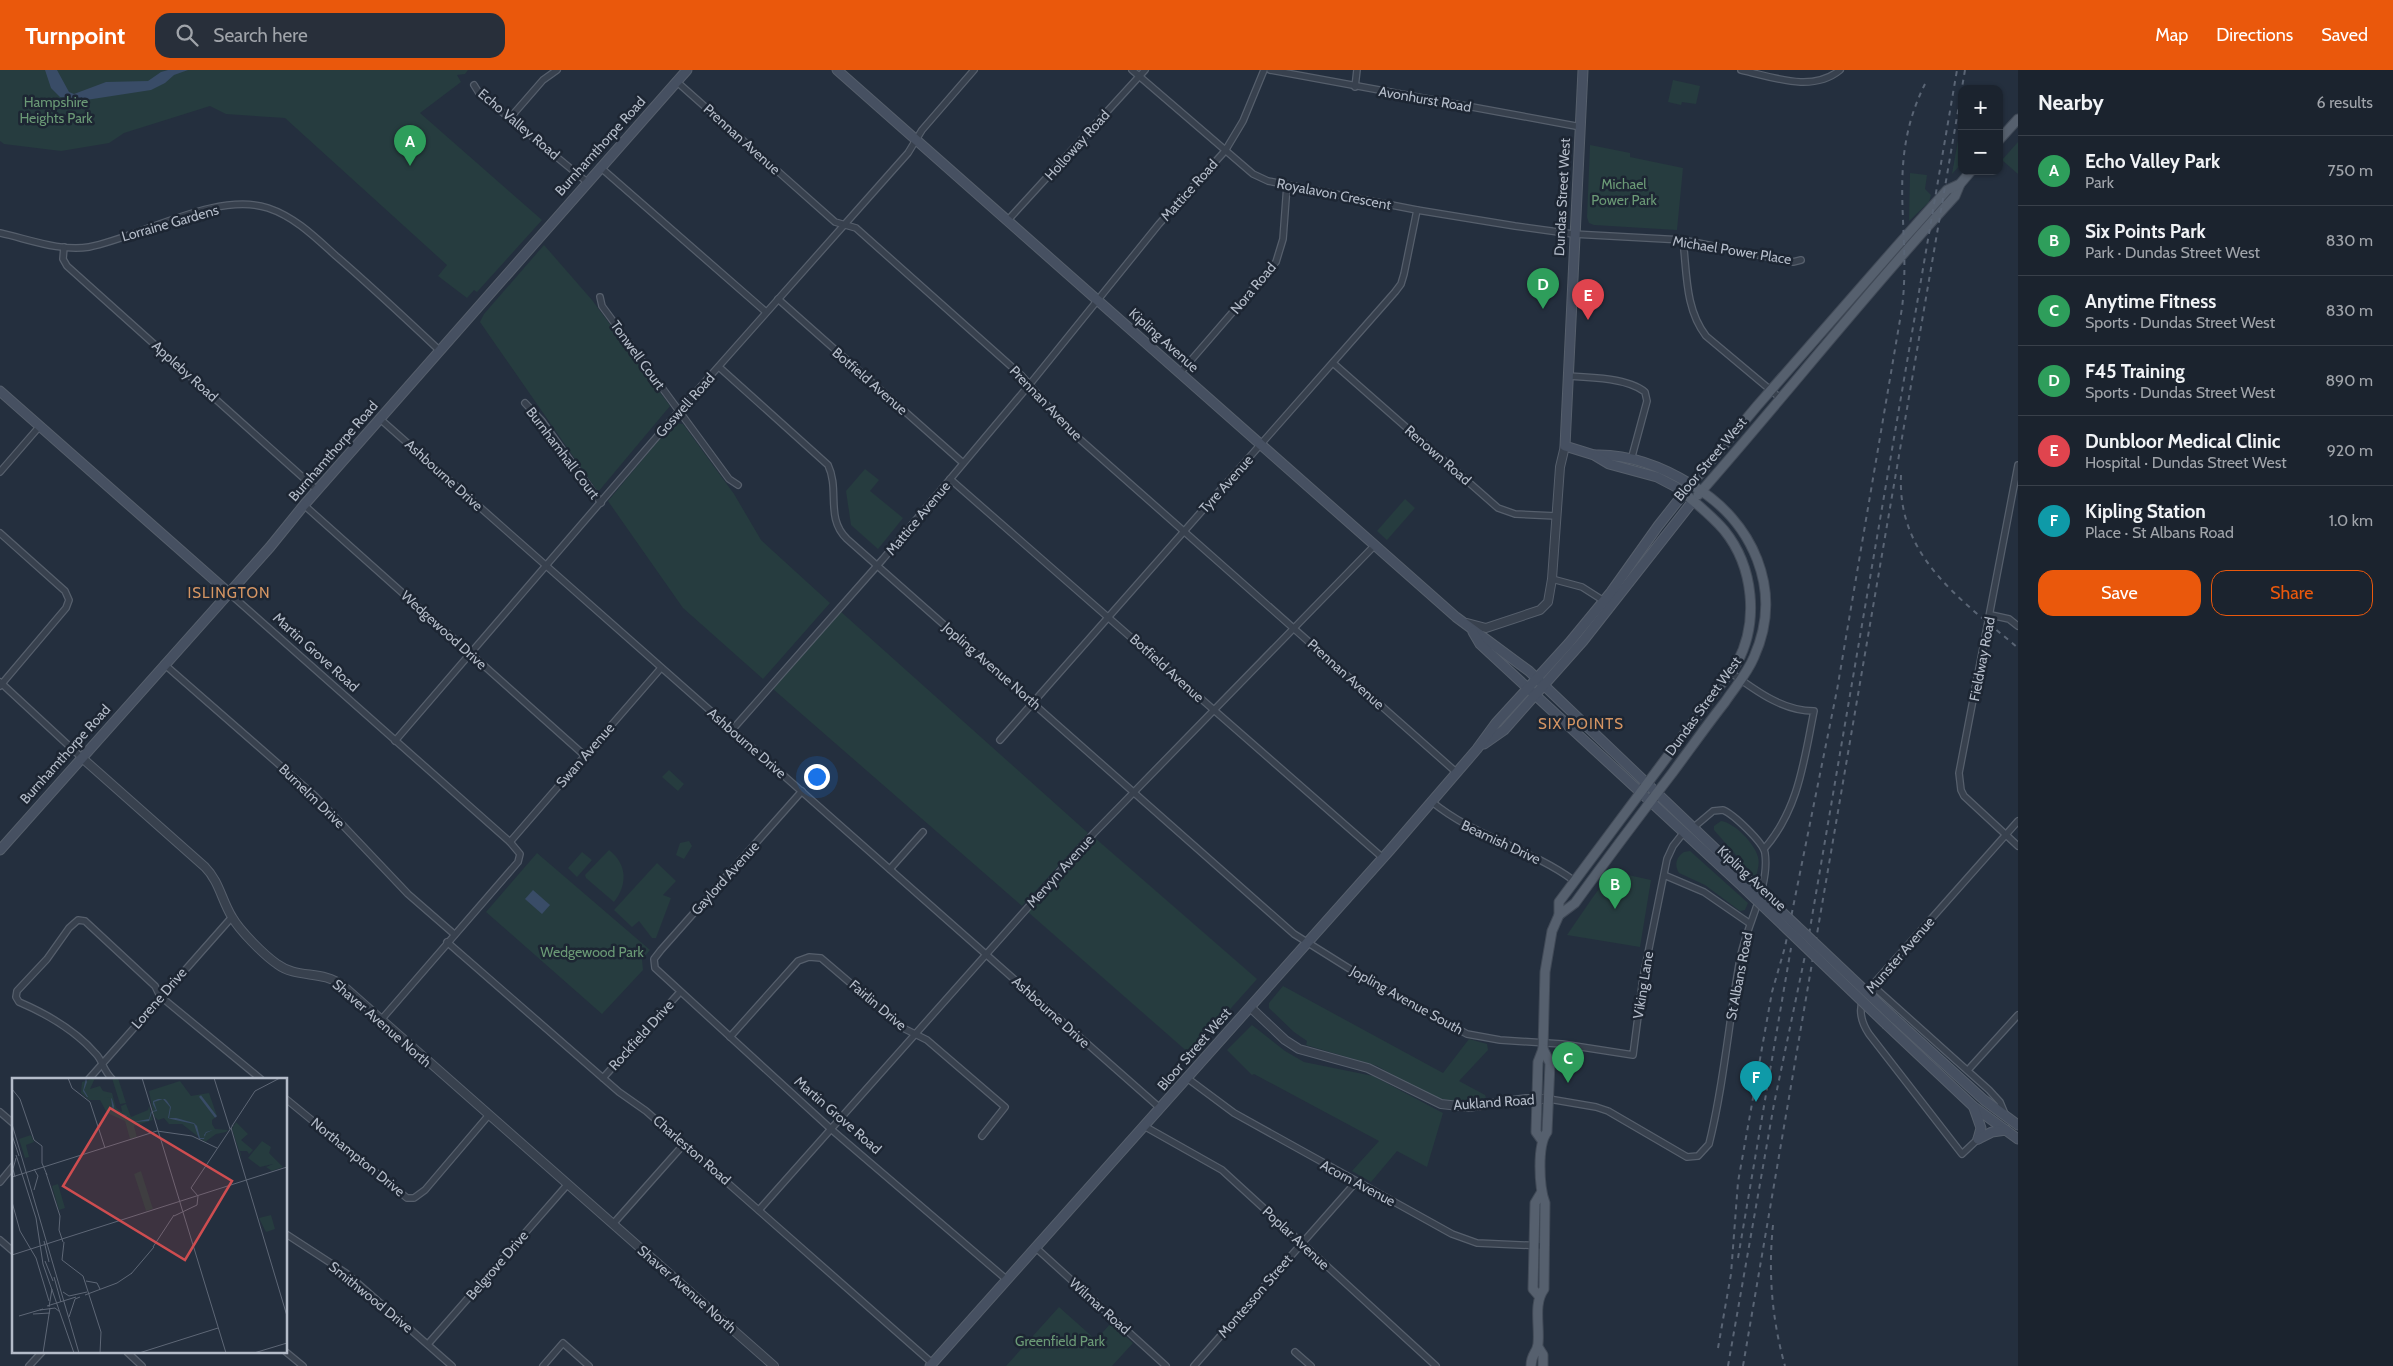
<!DOCTYPE html>
<meta charset="utf-8">
<style>
body{margin:0;font-family:Cabin,sans-serif;background:#282f3a;color:#f1f3f6}
.controls{position:absolute;right:15px;top:15px;display:grid;overflow:hidden;border-radius:10px;box-shadow:0 1px 4px #0004}
.controls button{width:45px;height:45px;display:grid;place-items:center;padding:0;border:0;border-bottom:1px solid #39404a;background:#1b232e;color:#f1f3f6;font:25px sans-serif}
.you{position:absolute;left:816px;top:706px;width:18px;height:18px;margin:-12px;border:4px solid #fff;border-radius:50%;background:#1a73e8;box-shadow:0 0 0 8px #1a73e833}
.badge{display:grid;place-items:center;width:32px;height:32px;border-radius:50%;background:#ea580c;color:#fff;font-size:16px;font-weight:700}
.pin{position:absolute;translate:-50% -41px;filter:drop-shadow(0 1px 2px #0008)}
.pin::after{content:'';position:absolute;top:26px;width:18px;height:15px;background:inherit;clip-path:polygon(0 0,100% 0,50% 100%)}
.list{margin:0;padding:0;list-style:none}
h2{display:flex;justify-content:space-between;align-items:center;height:65px;margin:0;padding:0 20px;font-size:21px}
h2 small{font-size:16px;font-weight:400;color:#a0a4aa}
.list li{display:grid;grid-template-columns:32px 1fr auto;gap:15px;align-items:center;box-sizing:border-box;height:70px;padding:0 20px;border-top:1px solid #39404a}
.list b{display:block;font-size:19px;white-space:nowrap}
.list p{margin:0;font-size:16px;white-space:nowrap;color:#a0a4aa}
.list em{font-size:16px;font-style:normal;color:#a0a4aa}
.actions{display:flex;gap:10px;padding:15px 20px}
.actions a{flex:1;padding:11px 0;border:1px solid #ea580c;border-radius:15px;text-align:center;font-size:18px;color:#ea580c}
.actions .main{background:#ea580c;color:#fff}
.icon{flex:none;width:28px;height:28px;fill:none;stroke:currentColor;stroke-width:2;stroke-linecap:round;stroke-linejoin:round}
.map{position:relative;flex:none;width:2018px;height:1296px;overflow:hidden}
header{display:flex;align-items:center;gap:30px;box-sizing:border-box;height:70px;padding:0 25px;background:#ea580c;color:#fff}
header strong{font-size:24px}
nav{display:flex;gap:28px;margin-inline-start:auto;font-size:18px}
.search{width:350px;height:45px;background:#282f3a;display:flex;align-items:center;gap:12px;box-sizing:border-box;padding:0 18px;border-radius:15px;color:#a0a4aa;font-size:19px}
main{display:flex}
aside{flex:1;background:#1b232e}
.map>svg:first-child{display:block}
.green{fill:#263c3f}
.water{fill:#394c67}
.lines{fill:none;stroke-linecap:round;stroke-linejoin:round}
.minor-casing{stroke:#565f6c;stroke-width:8}
.tertiary-casing{stroke:#565f6c;stroke-width:10}
.secondary-casing{stroke:#565f6c;stroke-width:11}
.primary-casing{stroke:#414a57;stroke-width:11}
.minor{stroke:#38414e;stroke-width:5.5}
.tertiary{stroke:#38414e;stroke-width:8}
.secondary{stroke:#465061;stroke-width:9}
.primary{stroke:#56606e;stroke-width:9}
.rail{stroke:#5a6575;stroke-width:2;stroke-dasharray:5 5;stroke-linecap:butt}
.secondary-bridge-casing{stroke:#565f6c;stroke-width:11;stroke-linecap:butt}
.secondary-bridge{stroke:#465061;stroke-width:9}
.labels{text-anchor:middle;dominant-baseline:central;stroke-width:5;stroke-linejoin:round;paint-order:stroke}
.street-label{font-size:14px;fill:#b4bcc9;stroke:#1d2633}
.park-label{font-size:14px;fill:#6b9a76;stroke:#1d2633}
.neighbourhood-label{font-size:15px;letter-spacing:1px;fill:#d59563;stroke:#1d2633}
.inset-river{fill:none;stroke:#394c67;stroke-width:2.5}
.inset-road{fill:none;stroke:#5e6776;stroke-width:1}
.view{fill:#ce4d50;fill-opacity:0.15;stroke:#ce4d50;stroke-width:2.5}
.inset-edge{fill:none;stroke:#b4bcc9;stroke-width:2.5}
</style>
<header>
<strong>Turnpoint</strong>
<div class="search"><svg class="icon" aria-label="search" viewBox="0 0 24 24"><circle cx="10" cy="10" r="6"/><path d="M15 15l6 6"/></svg>Search here</div>
<nav><a>Map</a><a>Directions</a><a>Saved</a></nav>
</header>
<main>
<div class="map">
<svg width="2018" height="1296" viewBox="0 0 2018 1296">
<rect width="100%" height="100%" fill="#242f3e"/>
<g class="green">
<path d="M0,0h468l-3,4 -8,1 4,7 -41,31 122,107 -65,72 -3,-2 -7,8 -29,-22 9,-11 -162,-147 -59,-4 -16,-8 -86,27 -15,10 -48,8 -57,-7 -4,-3z"/>
<path d="M1673,10l27,6 -4,18 -14,-2 -1,3 -13,-3z"/>
<path d="M1959,65l3,2v26l-10,11z"/>
<path d="M2018,72v32l-16,-14z"/>
<path d="M1590,75l40,8v4l53,11 -6,62 -83,-5 -5,-2 -2,-6z"/>
<path d="M1910,103l17,2 -2,14 6,6 -2,7 -20,19z"/>
<path d="M544,175l48,55 78,106 -72,86 -118,-170 4,-8z"/>
<path d="M673,353l10,1 51,70 27,46 69,63 -67,76 -80,-71 -75,-107z"/>
<path d="M865,399l14,11 -9,11 33,27 -25,31 -27,-24 -5,-34z"/>
<path d="M1405,429l10,9 -28,32 -10,-9z"/>
<path d="M840,541l248,222 -66,73 -249,-217z"/>
<path d="M669,700l15,14 -6,7 -16,-14z"/>
<path d="M1721,751c14,2 34,23 37,36 2,7 -1,14 -2,21l-42,-48v-4z"/>
<path d="M1095,768l162,141 -67,75 -162,-142z"/>
<path d="M689,771l3,5 -8,13 -8,-4 4,-12z"/>
<path d="M609,780c18,14 19,34 5,52l-28,-24 -1,-3z"/>
<path d="M1690,781l58,52 -3,7 -5,1 -35,-26 -26,-12c-5,-8 -3,-16 5,-21z"/>
<path d="M582,782l10,8 -15,17 -9,-9z"/>
<path d="M537,783l113,97 -8,10 1,10 -41,44 -116,-102z"/>
<path d="M657,793l19,18 -13,14 8,3 -15,40h-4l-13,-17 -7,6 -18,-17z"/>
<path d="M1615,798l13,7 23,5 -11,67 -73,-12 26,-38z"/>
<path d="M1283,916l160,87 26,-34 18,5 1,6 -29,31 26,14 1,3 -23,4 -22,-3 -20,-8 -44,-25 -71,-21 1,-4 -13,-9 -25,-24v-5z"/>
<path d="M1252,955l33,26 19,11 69,14 70,37 -16,54 -30,-16 -26,31 -19,-11 27,-30 -125,-67 -2,1 -25,-25z"/>
<path d="M1059,1237l37,33 15,-17 22,20 -21,23h-106z"/>
</g>
<g class="water">
<path d="M45,0h12l12,22 5,2 32,-12 42,-1 13,-9 7,-2h20l-14,5 -9,8 -14,7 -78,12 -5,-4 -8,-1 -9,-9z"/>
<path d="M533,820l17,15 -8,9 -17,-15z"/>
</g>
<g class="lines">
<g class="minor-casing">
<g id="minor">
<path d="M1132,0l121,104 15,7 149,29 98,16 58,8 110,6 110,22 8,-2"/>
<path d="M1270,0l311,57"/>
<path d="M1741,0c32,7 71,23 99,0"/>
<path d="M676,11l159,141 21,6 166,148 44,51 390,345"/>
<path d="M474,15l5,8 108,89"/>
<path d="M1355,17l2,-17"/>
<path d="M510,48l33,-38 14,-10"/>
<path d="M600,97l166,145"/>
<path d="M1008,150l137,-150"/>
<path d="M0,163c28,6 61,19 89,14 52,-10 127,-56 179,-39 27,9 47,29 68,48 35,30 69,62 103,94"/>
<path d="M1683,170c4,33 2,69 23,96l74,62"/>
<path d="M64,177l-1,12 4,7 250,224"/>
<path d="M600,227l2,9 127,173 9,6"/>
<path d="M778,229l185,164"/>
<path d="M1333,293l165,145 17,6 41,2"/>
<path d="M719,297l109,98c12,25 -3,53 19,74l447,395 67,42 106,58 33,6 62,4 71,11 10,-77 24,-119 6,-13 11,-14"/>
<path d="M1180,303l96,-111 7,-23 4,-54"/>
<path d="M1568,306c21,1 60,2 77,16l2,9 -16,59"/>
<path d="M525,333l17,18 59,82"/>
<path d="M379,348l781,690"/>
<path d="M2018,395l-59,308 2,17 3,6 54,50"/>
<path d="M0,402l39,-45"/>
<path d="M950,409l433,379"/>
<path d="M304,435l280,250"/>
<path d="M0,463l65,58 4,9 -3,8 -66,78"/>
<path d="M1552,509l30,8 22,14"/>
<path d="M229,523l281,249 10,12 -2,8 -137,158"/>
<path d="M1991,545l18,4 9,7"/>
<path d="M164,594l151,132 93,98 46,40"/>
<path d="M1730,602c25,18 52,39 84,39 -10,49 -15,98 -50,138"/>
<path d="M0,612l81,75"/>
<path d="M732,660l151,-171 147,-175 129,-160 66,-73 18,-30 21,-51"/>
<path d="M1000,670l395,-448 6,-8 3,-10 13,-64"/>
<path d="M395,671l284,-330 229,-258 14,-23 52,-60"/>
<path d="M802,721l-141,159 -7,9 1,9 177,162 174,149"/>
<path d="M1431,731c43,36 98,47 142,79"/>
<path d="M510,772l151,-174"/>
<path d="M890,799l33,-37"/>
<path d="M1664,805l40,17 45,31"/>
<path d="M447,872l172,150 27,19 286,252"/>
<path d="M1873,916l116,104 11,12 5,12"/>
<path d="M730,967l68,-76 11,-4 12,1 82,70 24,12 78,67 -23,29"/>
<path d="M1968,1000l50,-55"/>
<path d="M603,1008l77,-86"/>
<path d="M1187,1008l47,35 218,121 25,9 67,3"/>
<path d="M88,1010l144,-163"/>
<path d="M113,1010c-11,-11 -10,-19 -17,-26 -20,-23 -49,-40 -77,-52l-3,-5 1,-6 30,-32 22,-31 9,-8 7,1 70,65 5,10 102,84"/>
<path d="M286,1029l121,99h7l11,-8 63,-74"/>
<path d="M1549,1029l47,8 12,4 79,46 11,-1 11,-12c15,-59 20,-125 31,-185 6,-33 30,-72 25,-106 -2,-11 -32,-39 -42,-43l-10,1 -19,16"/>
<path d="M0,1042l14,12"/>
<path d="M1144,1056l78,44 214,196"/>
<path d="M1978,1069l-16,15 -93,-120c-10,-15 -12,-30 0,-45l149,-168"/>
<path d="M0,1112l14,-17"/>
<path d="M759,1140l335,-377 281,-288"/>
<path d="M613,1154l71,-80"/>
<path d="M286,1164l60,39 106,93"/>
<path d="M0,1170l14,12"/>
<path d="M1035,1177l131,119"/>
<path d="M428,1274l139,-159"/>
<path d="M127,1282l15,14"/>
<path d="M286,1282l17,14"/>
<path d="M1295,1282l16,14"/>
<path d="M29,1296l13,-14"/>
<path d="M543,1296l20,-23 26,23"/>
<path d="M1194,1296l162,-184"/>
</g>
</g>
<g class="tertiary-casing">
<g id="tertiary">
<path d="M1467,553l19,5 54,-18 8,-8 4,-23 8,-112 5,-21"/>
<path d="M81,687l124,110c14,14 17,34 27,50 8,14 32,38 45,47 20,15 45,6 65,21l432,381"/>
<path d="M1250,937l35,33 14,9 69,19 73,36 27,3 58,-8h23"/>
</g>
</g>
<g class="secondary-casing">
<g id="secondary">
<path d="M837,0l619,547 73,54 219,209"/>
<path d="M0,321l229,202"/>
<path d="M1595,385c34,-1 68,12 97,30"/>
<path d="M1473,562l7,12c88,81 175,162 263,243"/>
<path d="M1484,674l20,-14 79,-89 110,-140"/>
<path d="M0,780l270,-303 34,-42 383,-435"/>
<path d="M1894,948l90,82 34,25"/>
<path d="M1887,955l87,82 44,32"/>
<path d="M1974,1038l7,20 -3,11"/>
<path d="M1978,1069l14,-7 14,-2"/>
<path d="M930,1296l460,-516 87,-101 19,-26 73,-80 42,-51 47,-66 26,-33 -8,-6 -19,-10 -48,-13 -15,-9 -29,-9 18,-376"/>
</g>
</g>
<g class="primary-casing">
<g id="primary">
<path d="M1999,70l19,-21"/>
<path d="M1698,425c87,-99 168,-202 257,-299l5,-12"/>
<path d="M1559,845l16,-12c32,-44 65,-88 98,-131 17,-23 34,-47 52,-70 10,-15 22,-28 29,-45 30,-67 -1,-136 -62,-172"/>
<path d="M1541,1069l-5,-7 2,-70 5,-13 2,-77 7,-41 7,-16v-13l178,-239c22,-41 17,-96 -13,-133 -12,-14 -26,-25 -40,-37l73,-87 140,-160 50,-56 13,-6 11,-13"/>
<path d="M1539,1226l-6,-7 2,-86 6,-10"/>
<path d="M1538,1277l5,8v11"/>
<path d="M1531,1296c0,-12 6,-13 7,-22 2,-18 -5,-40 6,-55l1,-86c-6,-16 -8,-58 2,-71l3,-69 -7,-14"/>
</g>
</g>
<use href="#minor" class="minor"/>
<use href="#tertiary" class="tertiary"/>
<use href="#secondary" class="secondary"/>
<use href="#primary" class="primary"/>
<g class="rail">
<path d="M1901,405c-4,83 61,125 117,173"/>
<path d="M1773,1155c-5,48 -1,95 12,141"/>
<path d="M1738,1188l53,-310"/>
<path d="M1718,1278l13,-74 7,-92 34,-190 13,-45 52,-257 65,-382c10,-80 -17,-144 23,-224"/>
<path d="M1728,1296l46,-262 33,-158 150,-876"/>
<path d="M1743,1296l222,-1296"/>
</g>
<g class="secondary-bridge-casing">
<g id="secondary-bridge">
<path d="M1748,810l146,138"/>
<path d="M1743,817l144,138"/>
</g>
</g>
<use href="#secondary-bridge" class="secondary-bridge"/>
</g>
<g class="labels">
<g class="street-label">
<text transform="translate(1425 29) rotate(10)">Avonhurst Road</text>
<text transform="translate(519 54) rotate(40)">Echo Valley Road</text>
<text transform="translate(742 69) rotate(42)">Prennan Avenue</text>
<text transform="translate(1077 75) rotate(-48)">Holloway Road</text>
<text transform="translate(600 76) rotate(-48)">Burnhamthorpe Road</text>
<text transform="translate(1189 120) rotate(-48)">Mattice Road</text>
<text transform="translate(1334 124) rotate(11)">Royalavon Crescent</text>
<text transform="translate(1562 127) rotate(-87)">Dundas Street West</text>
<text transform="translate(170 153) rotate(-16)">Lorraine Gardens</text>
<text transform="translate(1732 180) rotate(9)">Michael Power Place</text>
<text transform="translate(1253 218) rotate(-50)">Nora Road</text>
<text transform="translate(1164 270) rotate(42)">Kipling Avenue</text>
<text transform="translate(638 285) rotate(54)">Tonwell Court</text>
<text transform="translate(185 301) rotate(42)">Appleby Road</text>
<text transform="translate(870 311) rotate(41)">Botfield Avenue</text>
<text transform="translate(1046 333) rotate(46)">Prennan Avenue</text>
<text transform="translate(685 335) rotate(-48)">Goswell Road</text>
<text transform="translate(333 381) rotate(-49)">Burnhamthorpe Road</text>
<text transform="translate(563 383) rotate(53)">Burnhamhall Court</text>
<text transform="translate(1438 385) rotate(41)">Renown Road</text>
<text transform="translate(1710 389) rotate(-50)">Bloor Street West</text>
<text transform="translate(444 405) rotate(42)">Ashbourne Drive</text>
<text transform="translate(1226 414) rotate(-48)">Tyre Avenue</text>
<text transform="translate(918 448) rotate(-50)">Mattice Avenue</text>
<text transform="translate(444 560) rotate(42)">Wedgewood Drive</text>
<text transform="translate(316 582) rotate(42)">Martin Grove Road</text>
<text transform="translate(1982 589) rotate(-79)">Fieldway Road</text>
<text transform="translate(992 596) rotate(41)">Jopling Avenue North</text>
<text transform="translate(1167 598) rotate(42)">Botfield Avenue</text>
<text transform="translate(1346 604) rotate(42)">Prennan Avenue</text>
<text transform="translate(1703 636) rotate(-54)">Dundas Street West</text>
<text transform="translate(747 673) rotate(41)">Ashbourne Drive</text>
<text transform="translate(65 684) rotate(-48)">Burnhamthorpe Road</text>
<text transform="translate(585 685) rotate(-49)">Swan Avenue</text>
<text transform="translate(312 726) rotate(44)">Burnelm Drive</text>
<text transform="translate(1501 772) rotate(25)">Beamish Drive</text>
<text transform="translate(1060 801) rotate(-48)">Mervyn Avenue</text>
<text transform="translate(725 808) rotate(-48)">Gaylord Avenue</text>
<text transform="translate(1752 808) rotate(43)">Kipling Avenue</text>
<text transform="translate(1900 885) rotate(-49)">Munster Avenue</text>
<text transform="translate(1739 906) rotate(-79)">St Albans Road</text>
<text transform="translate(1643 915) rotate(-81)">Viking Lane</text>
<text transform="translate(159 928) rotate(-49)">Lorene Drive</text>
<text transform="translate(1407 930) rotate(29)">Jopling Avenue South</text>
<text transform="translate(878 935) rotate(40)">Fairlin Drive</text>
<text transform="translate(1051 942) rotate(42)">Ashbourne Drive</text>
<text transform="translate(382 953) rotate(41)">Shaver Avenue North</text>
<text transform="translate(641 965) rotate(-48)">Rockfield Drive</text>
<text transform="translate(1194 979) rotate(-49)">Bloor Street West</text>
<text transform="translate(1494 1032) rotate(-4)">Aukland Road</text>
<text transform="translate(838 1045) rotate(41)">Martin Grove Road</text>
<text transform="translate(692 1080) rotate(41)">Charleston Road</text>
<text transform="translate(358 1087) rotate(39)">Northampton Drive</text>
<text transform="translate(1358 1113) rotate(28)">Acorn Avenue</text>
<text transform="translate(1296 1168) rotate(43)">Poplar Avenue</text>
<text transform="translate(497 1195) rotate(-49)">Belgrove Drive</text>
<text transform="translate(687 1219) rotate(41)">Shaver Avenue North</text>
<text transform="translate(1255 1226) rotate(-49)">Montesson Street</text>
<text transform="translate(371 1227) rotate(39)">Smithwood Drive</text>
<text transform="translate(1100 1236) rotate(42)">Wilmar Road</text>
</g>
<g class="park-label">
<text x="56" y="32">Hampshire<tspan x="56" dy="16">Heights Park</tspan></text>
<text x="1624" y="114">Michael<tspan x="1624" dy="16">Power Park</tspan></text>
<text x="592" y="882">Wedgewood Park</text>
<text x="1060" y="1271">Greenfield Park</text>
</g>
<g class="neighbourhood-label">
<text x="229" y="523">ISLINGTON</text>
<text x="1581" y="654">SIX POINTS</text>
</g>
</g>
<g transform="translate(12 1008)">
<rect width="275" height="275" fill="#242f3e"/>
<path d="M83,0l-5,11 10,-3 3,5 9,2 4,15 6,4 -1,-6 5,-2 5,13 17,-7 1,-4 4,14 -19,6 3,11 -7,2 -5,-18 -18,-8 -7,-13h-11l-8,-7 1,-11zM100,0h6l8,25 -6,1zM168,3l11,15 18,-3 8,23 -5,4v4l3,5 13,1 -2,2 -10,2 -11,8 -23,-18h-13l-5,-6 -6,2 -4,-4 -5,-25zM224,44l12,12 -7,6 12,10 -4,4 -2,-3h-7l2,9 -10,-31zM19,57l3,7 -8,3 3,12 -4,1 -6,-19zM250,63l9,6 -2,6 14,14 -11,4 -6,-4 7,-3 -13,3 -12,-9zM129,93l12,38 -7,2 -12,-37zM46,106l7,24 -6,2 -7,-24zM259,137l4,14 -9,3 -7,-14z" fill="#263c3f"/>
<path d="M74,0l1,4 -3,8 4,7 23,1 1,1 2,7 -1,6 13,3 7,7 16,-3 2,-7 5,-2 -3,-6v-3l5,-2h7l2,2 4,6 -2,11h7l18,5 3,3 3,12h4l1,-1 -1,-2 2,-3 7,-2 14,1 -14,-1 -7,3 -2,6h-5l-5,-15 -23,-5 -3,-1 2,-11 -7,-8 -9,3 3,9 -5,1 -3,9 -16,1 -6,-6 -14,-4 -2,-14 -24,-1 -4,-6z" fill="#394c67"/>
<path class="inset-river" d="M188,18l16,21"/>
<path class="inset-road" d="M56,0l4,10 18,14 15,46M130,0l84,275M202,0l16,51M0,11l8,10 14,41 8,6v17l5,12M0,46l67,229M220,48l23,-35 25,-13M219,50l9,31M0,57l7,21M4,77l20,63 7,46 31,89M228,81l47,157M34,95l14,43 -1,14 4,12M0,99l145,-46 35,5 25,12M3,99l-2,-8 3,-11M22,112l4,-14 -4,-7M0,124l8,29 16,27 13,43M162,138l23,-11 1,-9 -7,-8 42,-63M32,163l5,21M52,164l-2,18 21,16M141,169l21,-32M0,177l275,-88M33,183l8,20M119,196l23,-27M71,198l18,56 -1,21M42,199l7,25M74,203l11,2 3,6M51,214l6,4 18,-4M73,217l32,-12 15,-10M35,228l29,-9M37,229l3,-18M28,232l15,-2 5,4M21,236l17,-1M7,238l24,-7M57,239l6,-18 5,-2M31,275l7,-45M127,275l79,-25M242,275l33,-10"/>
<path class="view" d="M98,30l122,73 -47,79 -122,-74z"/>
<rect width="275" height="275" class="inset-edge"/>
</g>
</svg>
<div class="controls">
<button>+</button>
<button>−</button>
</div>
<div class="you"></div>
<div class="pin badge" style="left:410px;top:96px;background:#2e9e5b">A</div>
<div class="pin badge" style="left:1615px;top:839px;background:#2e9e5b">B</div>
<div class="pin badge" style="left:1568px;top:1013px;background:#2e9e5b">C</div>
<div class="pin badge" style="left:1543px;top:239px;background:#2e9e5b">D</div>
<div class="pin badge" style="left:1588px;top:250px;background:#e0444e">E</div>
<div class="pin badge" style="left:1756px;top:1032px;background:#0f9aa8">F</div>
</div>
<aside>
<h2>Nearby<small>6 results</small></h2>
<ul class="list">
<li><span class="badge" style="background:#2e9e5b">A</span><div><b>Echo Valley Park</b><p>Park</p></div><em>750 m</em></li>
<li><span class="badge" style="background:#2e9e5b">B</span><div><b>Six Points Park</b><p>Park · Dundas Street West</p></div><em>830 m</em></li>
<li><span class="badge" style="background:#2e9e5b">C</span><div><b>Anytime Fitness</b><p>Sports · Dundas Street West</p></div><em>830 m</em></li>
<li><span class="badge" style="background:#2e9e5b">D</span><div><b>F45 Training</b><p>Sports · Dundas Street West</p></div><em>890 m</em></li>
<li><span class="badge" style="background:#e0444e">E</span><div><b>Dunbloor Medical Clinic</b><p>Hospital · Dundas Street West</p></div><em>920 m</em></li>
<li><span class="badge" style="background:#0f9aa8">F</span><div><b>Kipling Station</b><p>Place · St Albans Road</p></div><em>1.0 km</em></li>
</ul>
<div class="actions"><a class="main">Save</a><a>Share</a></div>
</aside>
</main>
